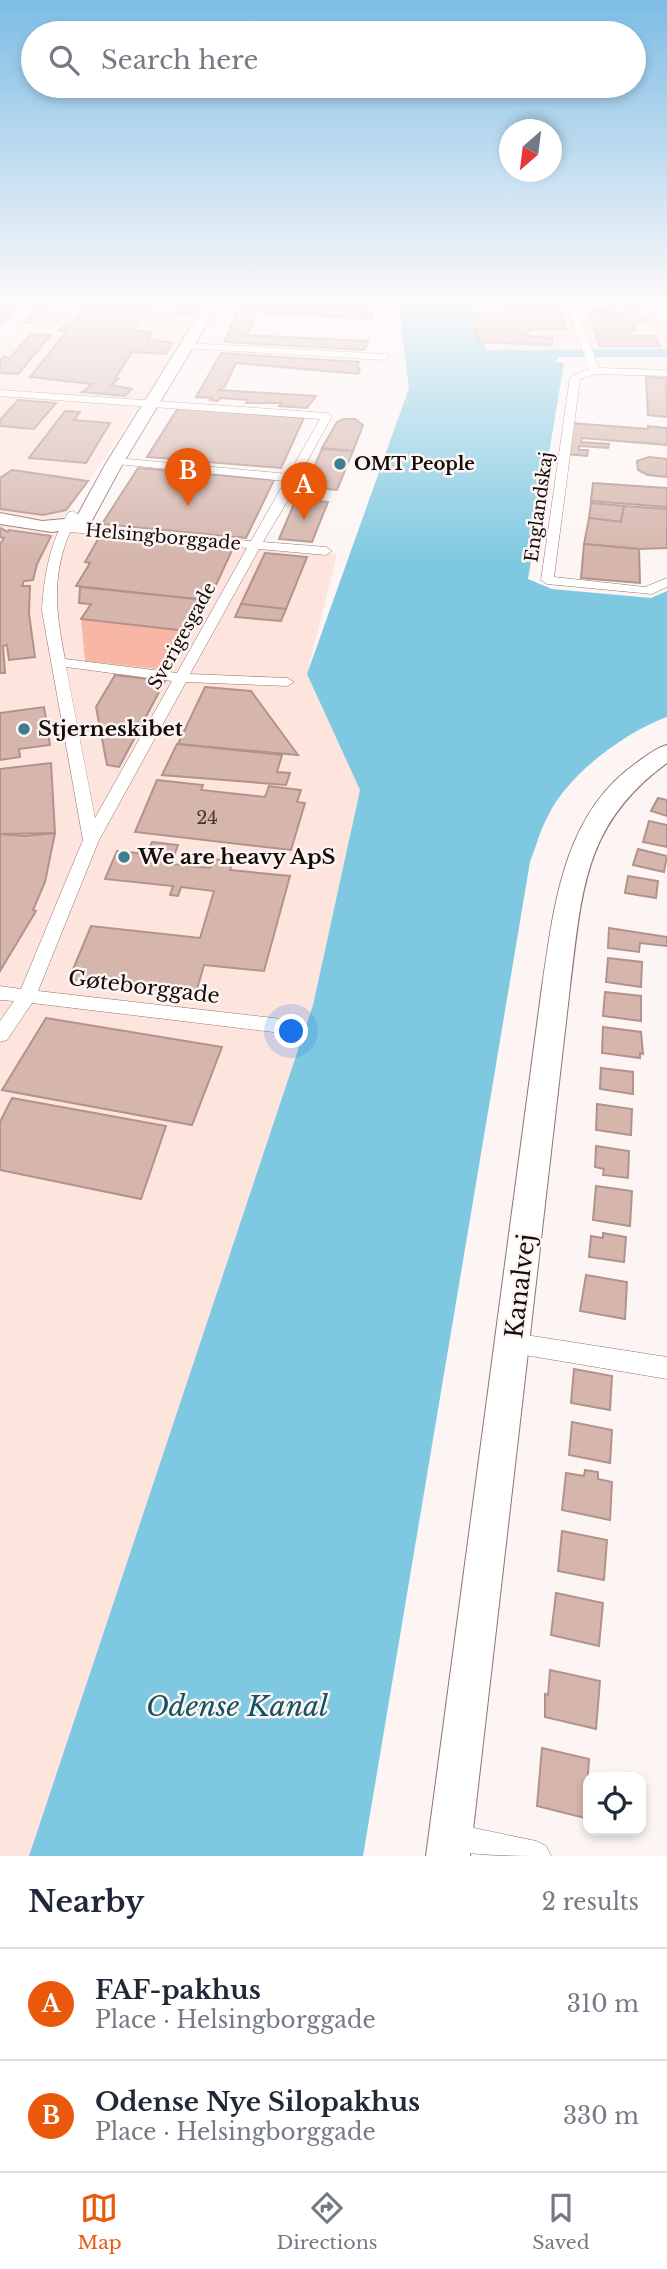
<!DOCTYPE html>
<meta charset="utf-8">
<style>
body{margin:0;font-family:"Libre Baskerville",serif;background:#f2f2f3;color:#1f2937}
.controls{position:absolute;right:21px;bottom:21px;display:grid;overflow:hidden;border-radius:14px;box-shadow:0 4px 10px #0003}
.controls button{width:63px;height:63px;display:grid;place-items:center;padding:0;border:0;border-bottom:2px solid #e0e1e3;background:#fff;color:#1f2937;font:35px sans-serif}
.compass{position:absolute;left:499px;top:119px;width:63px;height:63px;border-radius:50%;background:#fff;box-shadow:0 4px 10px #0003;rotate:208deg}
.you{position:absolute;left:292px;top:1032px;width:24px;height:24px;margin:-18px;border:5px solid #fff;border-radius:50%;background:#1a73e8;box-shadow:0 0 0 10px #1a73e833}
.badge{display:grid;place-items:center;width:46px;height:46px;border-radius:50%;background:#ea580c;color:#fff;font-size:23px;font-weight:700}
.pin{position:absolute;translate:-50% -58px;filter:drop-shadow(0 2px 4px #0008)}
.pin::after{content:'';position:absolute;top:37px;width:24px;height:21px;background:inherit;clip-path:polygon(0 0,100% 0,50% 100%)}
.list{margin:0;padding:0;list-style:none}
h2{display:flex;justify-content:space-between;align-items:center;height:91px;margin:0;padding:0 28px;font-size:30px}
h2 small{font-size:23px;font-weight:400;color:#747a83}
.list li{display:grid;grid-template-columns:46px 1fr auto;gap:21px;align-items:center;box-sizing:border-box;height:112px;padding:0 28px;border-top:2px solid #e0e1e3}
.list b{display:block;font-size:26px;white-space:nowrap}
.list p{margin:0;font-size:23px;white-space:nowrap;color:#747a83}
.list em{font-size:23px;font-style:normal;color:#747a83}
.icon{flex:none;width:38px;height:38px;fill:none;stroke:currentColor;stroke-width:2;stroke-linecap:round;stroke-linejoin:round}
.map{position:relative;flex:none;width:667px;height:1856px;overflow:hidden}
.search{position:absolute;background:#fff;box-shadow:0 4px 10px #0003;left:21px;right:21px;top:21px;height:77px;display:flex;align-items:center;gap:18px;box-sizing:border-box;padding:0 24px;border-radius:38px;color:#747a83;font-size:26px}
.sheet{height:315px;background:#fff}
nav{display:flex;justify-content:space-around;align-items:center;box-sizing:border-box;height:98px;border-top:2px solid #e0e1e3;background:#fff;font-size:19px;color:#747a83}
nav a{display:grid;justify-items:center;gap:4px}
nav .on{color:#ea580c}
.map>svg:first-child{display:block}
.built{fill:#fde4dd}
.green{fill:#f8b6a5}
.water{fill:#7ec9e1}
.building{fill:#d5b5ac;stroke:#b2938b;stroke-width:2}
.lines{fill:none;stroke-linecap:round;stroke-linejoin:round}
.street-casing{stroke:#90736b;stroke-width:1}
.secondary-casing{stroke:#90736b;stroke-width:2}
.street{fill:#fff;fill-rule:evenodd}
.secondary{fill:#fff;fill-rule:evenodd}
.poi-dot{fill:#3e7e92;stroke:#fcf5f3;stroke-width:2.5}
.labels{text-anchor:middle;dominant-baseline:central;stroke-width:5;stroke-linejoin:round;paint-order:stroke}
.far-poi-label{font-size:18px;font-weight:bold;fill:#150b08;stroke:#fcf5f3;text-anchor:start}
.far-street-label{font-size:18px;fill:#150b08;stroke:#fcf5f3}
.number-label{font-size:18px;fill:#453631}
.poi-label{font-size:21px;font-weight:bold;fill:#150b08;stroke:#fcf5f3;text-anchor:start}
.street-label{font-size:21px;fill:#150b08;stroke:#fcf5f3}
.near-street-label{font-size:24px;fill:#150b08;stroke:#fcf5f3}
.near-water-label{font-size:28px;font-style:italic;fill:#125263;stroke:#fcf5f3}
</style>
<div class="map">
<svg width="667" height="1856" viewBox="0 0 667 1856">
<rect width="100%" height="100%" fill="#fcf5f3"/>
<g class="built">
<path d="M53,301h157l-154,229 281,24 -30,120 53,116 -47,215 -284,851h-29v-1510l32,-23z"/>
<path d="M473,301h83l104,14 7,14v20l-182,1z"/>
</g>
<path class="green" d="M81,619l106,12 -21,39 -81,-9z"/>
<path class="water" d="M398,301h75l13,49 181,-1v8h-109l-2,5 8,1 -36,216 24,10 99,9 16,-7v126c-42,15 -100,58 -119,99 -8,14 -12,31 -18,46l-167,994h-334l284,-851 47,-215 -53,-116 102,-286z"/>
<g class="building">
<path d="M6,301h19l-25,24v-18z"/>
<path d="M90,301h36l-3,3 18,1 -1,3h7l-16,22 21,2 -4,7 24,4 -6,11 -34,-2 -17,27h3l-7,6 21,4 -7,7 -43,-4 10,-8 -62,-7 37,-46 -7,-1 4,-4h6z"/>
<path d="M489,301h36l34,4 7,24 -37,1 -2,6 25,2v7l-73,-3 -6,-27 39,-1 -1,-6 -21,-4z"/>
<path d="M581,301l58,1 5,8z"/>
<path d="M40,304l9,1 -1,3 -17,15h-8z"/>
<path d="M241,304l130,5 1,10 -116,-7 -7,20 -4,3 123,6 -1,4 -3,5 -140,-8z"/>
<path d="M180,306l18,1 -5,7 -18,-1z"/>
<path d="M594,309l54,8 -4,7 -55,-8z"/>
<path d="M591,320l45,6 1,4h-9l3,6h23l6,10h-60z"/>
<path d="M31,334l20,1 -33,39 -18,-1v-12l3,-4 7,1z"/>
<path d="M221,353l138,9 -2,6h3l-2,6 -122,-11 -11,23 -6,4 97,6 -9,12 -28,-2 2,-3h-35l2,-3 -28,-2 -2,3 -8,-1 1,-2 -15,-1z"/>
<path d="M646,377l20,1 1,39 -19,-2z"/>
<path d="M18,400l38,3 -22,26 -34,-3v-6z"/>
<path d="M178,408l126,10 -23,50 -134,-11z"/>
<path d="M65,411l15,1 -6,8 36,3 -24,40 -57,-5z"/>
<path d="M344,419h11l8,6 -10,26 -31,-3 15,-26z"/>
<path d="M571,423l77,6v-3l19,2v17l-85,-7 -1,4 28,2 -1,4 -29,-2v4h9l-1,6 -21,-2z"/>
<path d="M322,449l31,2 -16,39 -32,-3z"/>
<path d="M649,457l18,2v18l-19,-2 -10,-5 -1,-9z"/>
<path d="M138,468l46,4 -8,14 10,1 8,-14 80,7 -28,58 -144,-14z"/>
<path d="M12,470l76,11 -22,29 -23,5 -43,-6v-31z"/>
<path d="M593,483l74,5v19l-76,-6z"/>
<path d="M296,499l32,3 -16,40 -33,-3z"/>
<path d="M591,503l33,3 -3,16 -32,-4z"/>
<path d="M624,506l43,3v39l-28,1 -55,-5 5,-26 32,4z"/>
<path d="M0,528l8,4 1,-2 42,6 -14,28 -4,16 -9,1 -2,5h8l-1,28 6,43 -26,3 -2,-15 -4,1 2,27h-5v-129l4,-6 -4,-1z"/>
<path d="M98,539l62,4 2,-4 72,7 -24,52 -5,2 -129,-14 14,-23 -5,-1z"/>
<path d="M584,544l55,5 1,34 -59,-5z"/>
<path d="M265,553l42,4 -21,52 -45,-5z"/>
<path d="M80,587l125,13 -1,3 4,1 -11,13 -2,-1 -8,15 -106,-12 10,-15 -12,-1z"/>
<path d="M241,604l45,5 -5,12 -46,-4z"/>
<path d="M115,675l50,6 -46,86 -12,-2 -11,-58z"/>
<path d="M205,687l46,4 47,64 -120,-11z"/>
<path d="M44,707l6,38 -31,4 1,8 -20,3v-47z"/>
<path d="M177,744l105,11 -5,17 13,1 -4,12 -124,-10z"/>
<path d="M51,763l4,70 -55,1v-65z"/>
<path d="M157,780l46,5 -2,5 64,7 4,-11 32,4 -4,12 8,1 -14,47 -156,-18z"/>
<path d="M658,798l9,2v16l-16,-5z"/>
<path d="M649,821l18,4v22l-24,-5z"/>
<path d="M55,833l-10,49 -12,28 3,1 -36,60v-137l25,2z"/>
<path d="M152,842l26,3 -7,19 39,4 3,-9 20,2 -3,9 60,6 -26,95 -60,-6 -8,28 -127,-14 22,-53 109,12 14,-47 -33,-4 -3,9 -8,-1 3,-9 -68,-7 12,-28 30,3z"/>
<path d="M638,849l29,7 -3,16 -31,-7z"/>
<path d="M628,876l30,5 -2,17 -31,-5z"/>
<path d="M609,928l58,9v9l-27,-3 -1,9 -31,-4z"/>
<path d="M608,958l34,4 -1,25 -35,-5z"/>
<path d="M605,992l36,4v25l-38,-5z"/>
<path d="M46,1018l176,29 -30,78 -190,-35z"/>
<path d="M603,1027l38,5 2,22 -3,-1v5l-38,-5z"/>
<path d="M601,1068l32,4v22l-33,-5z"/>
<path d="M12,1098l154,28 -25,73 -141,-29v-48z"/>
<path d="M597,1104l35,5 -1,26 -35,-5z"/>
<path d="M596,1146l33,5 -1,27 -25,-3 1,-6 -9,-2z"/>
<path d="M596,1186l36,5 -2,35 -37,-6z"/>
<path d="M603,1233l23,4 -2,25 -35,-5 2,-21 12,2z"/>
<path d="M586,1275l41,7 -2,37 -45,-8z"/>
<path d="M574,1369l38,7 -2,34 -39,-7z"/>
<path d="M572,1422l40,8 -2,33 -41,-8z"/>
<path d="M585,1470l13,2v7l14,3 -2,38 -48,-10 4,-37 18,3z"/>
<path d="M562,1531l45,9 -3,40 -46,-9z"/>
<path d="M556,1593l47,10 -4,43 -48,-11z"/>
<path d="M550,1670l50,11 -4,48 -51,-12v-23l3,1z"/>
<path d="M542,1748l47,11 -4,59 -48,-12z"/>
</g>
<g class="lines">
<g class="street-casing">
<g id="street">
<path d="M272,301c20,-1 112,-5 125,3l-5,3 -115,-3z"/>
<path d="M565,301h9l25,67 68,2v6l-71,-2 -16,5 -26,198 91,10 22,-9v9l-15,7 -105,-10 -6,-4 29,-203 19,-8z"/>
<path d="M187,343l198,11 5,3 -5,3 -202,-12v-4z"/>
<path d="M0,390l327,23 5,3 -33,60 2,2 -38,64 63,5 6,4 -6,4 -67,-6 -69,125 97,4 7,4 -7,4 -101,-4 -87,158 -61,151 244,28 7,2 2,5 -2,5 -7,2 -250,-30 -25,37 -7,2v-21l14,-20 -14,-1v-14l21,3 62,-149 -41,-229c2,-36 8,-70 27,-99l4,-1 6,4 -6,10 178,16 34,-60 -168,-17 -6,-3 6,-3 172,16 31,-55 -320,-23zM70,532l177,16 -70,125 -112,-14c-9,-45 -14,-83 5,-127zM66,667l106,14 -77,137z"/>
<path d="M513,1333l154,24v22l-154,-26 -8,-3 -3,-7 3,-7z"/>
<path d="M450,1823l86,18 10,5 5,10c-36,0 -78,0 -111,-8l-5,-10 5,-10z"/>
</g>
</g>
<g class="secondary-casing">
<g id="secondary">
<path d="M207,301h14l-99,164 -33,61 -37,6 -52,-8v-11l42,8 34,-3 29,-53z"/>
<path d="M667,745v18c-84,61 -85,129 -97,224l-100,869h-44l116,-869c12,-80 21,-172 93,-223 10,-7 20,-16 32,-19z"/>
</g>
</g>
<use href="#street" class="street"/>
<use href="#secondary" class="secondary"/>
</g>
<linearGradient id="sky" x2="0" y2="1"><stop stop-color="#7dbce5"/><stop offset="0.54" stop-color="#fefafa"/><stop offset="1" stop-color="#fefafa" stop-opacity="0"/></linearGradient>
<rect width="667" height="561" fill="url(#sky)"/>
<g class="poi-dot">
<circle cx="340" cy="464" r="7"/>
<circle cx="24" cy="729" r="7"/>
<circle cx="124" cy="857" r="7"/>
</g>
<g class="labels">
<g class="far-poi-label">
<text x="354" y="464">OMT People</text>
</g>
<g class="far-street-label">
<text transform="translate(539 507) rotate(-82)">Englandskaj</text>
<text transform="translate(163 537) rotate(5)">Helsingborggade</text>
<text transform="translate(182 636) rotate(-61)">Sverigesgade</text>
</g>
<g class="number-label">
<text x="207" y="818">24</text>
</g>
<g class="poi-label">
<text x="38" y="729">Stjerneskibet</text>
<text x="138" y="857">We are heavy ApS</text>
</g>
<g class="street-label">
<text transform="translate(144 987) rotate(7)">Gøteborggade</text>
</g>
<g class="near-street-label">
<text transform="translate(520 1286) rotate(-83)">Kanalvej</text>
</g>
<g class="near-water-label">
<text x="237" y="1706">Odense Kanal</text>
</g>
</g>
</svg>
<div class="controls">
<button><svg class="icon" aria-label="locate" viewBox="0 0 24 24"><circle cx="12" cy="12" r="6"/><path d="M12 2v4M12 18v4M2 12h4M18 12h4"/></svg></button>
</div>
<svg class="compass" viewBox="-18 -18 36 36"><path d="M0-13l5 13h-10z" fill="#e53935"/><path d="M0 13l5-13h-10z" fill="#747a83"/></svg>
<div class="you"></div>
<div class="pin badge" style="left:304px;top:520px">A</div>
<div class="pin badge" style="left:188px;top:506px">B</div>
<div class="search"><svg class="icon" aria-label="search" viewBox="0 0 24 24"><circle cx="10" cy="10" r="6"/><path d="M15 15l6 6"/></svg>Search here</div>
</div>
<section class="sheet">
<h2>Nearby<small>2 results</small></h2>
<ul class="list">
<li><span class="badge">A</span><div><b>FAF-pakhus</b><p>Place · Helsingborggade</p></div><em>310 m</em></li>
<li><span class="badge">B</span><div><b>Odense Nye Silopakhus</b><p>Place · Helsingborggade</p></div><em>330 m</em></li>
</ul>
</section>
<nav>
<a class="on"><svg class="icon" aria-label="map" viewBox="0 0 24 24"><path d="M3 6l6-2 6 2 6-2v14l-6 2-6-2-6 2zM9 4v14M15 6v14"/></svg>Map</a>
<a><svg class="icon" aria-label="directions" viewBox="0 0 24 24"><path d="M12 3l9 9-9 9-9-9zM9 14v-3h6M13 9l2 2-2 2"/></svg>Directions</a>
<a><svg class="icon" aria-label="saved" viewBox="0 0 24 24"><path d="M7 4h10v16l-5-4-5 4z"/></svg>Saved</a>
</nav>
